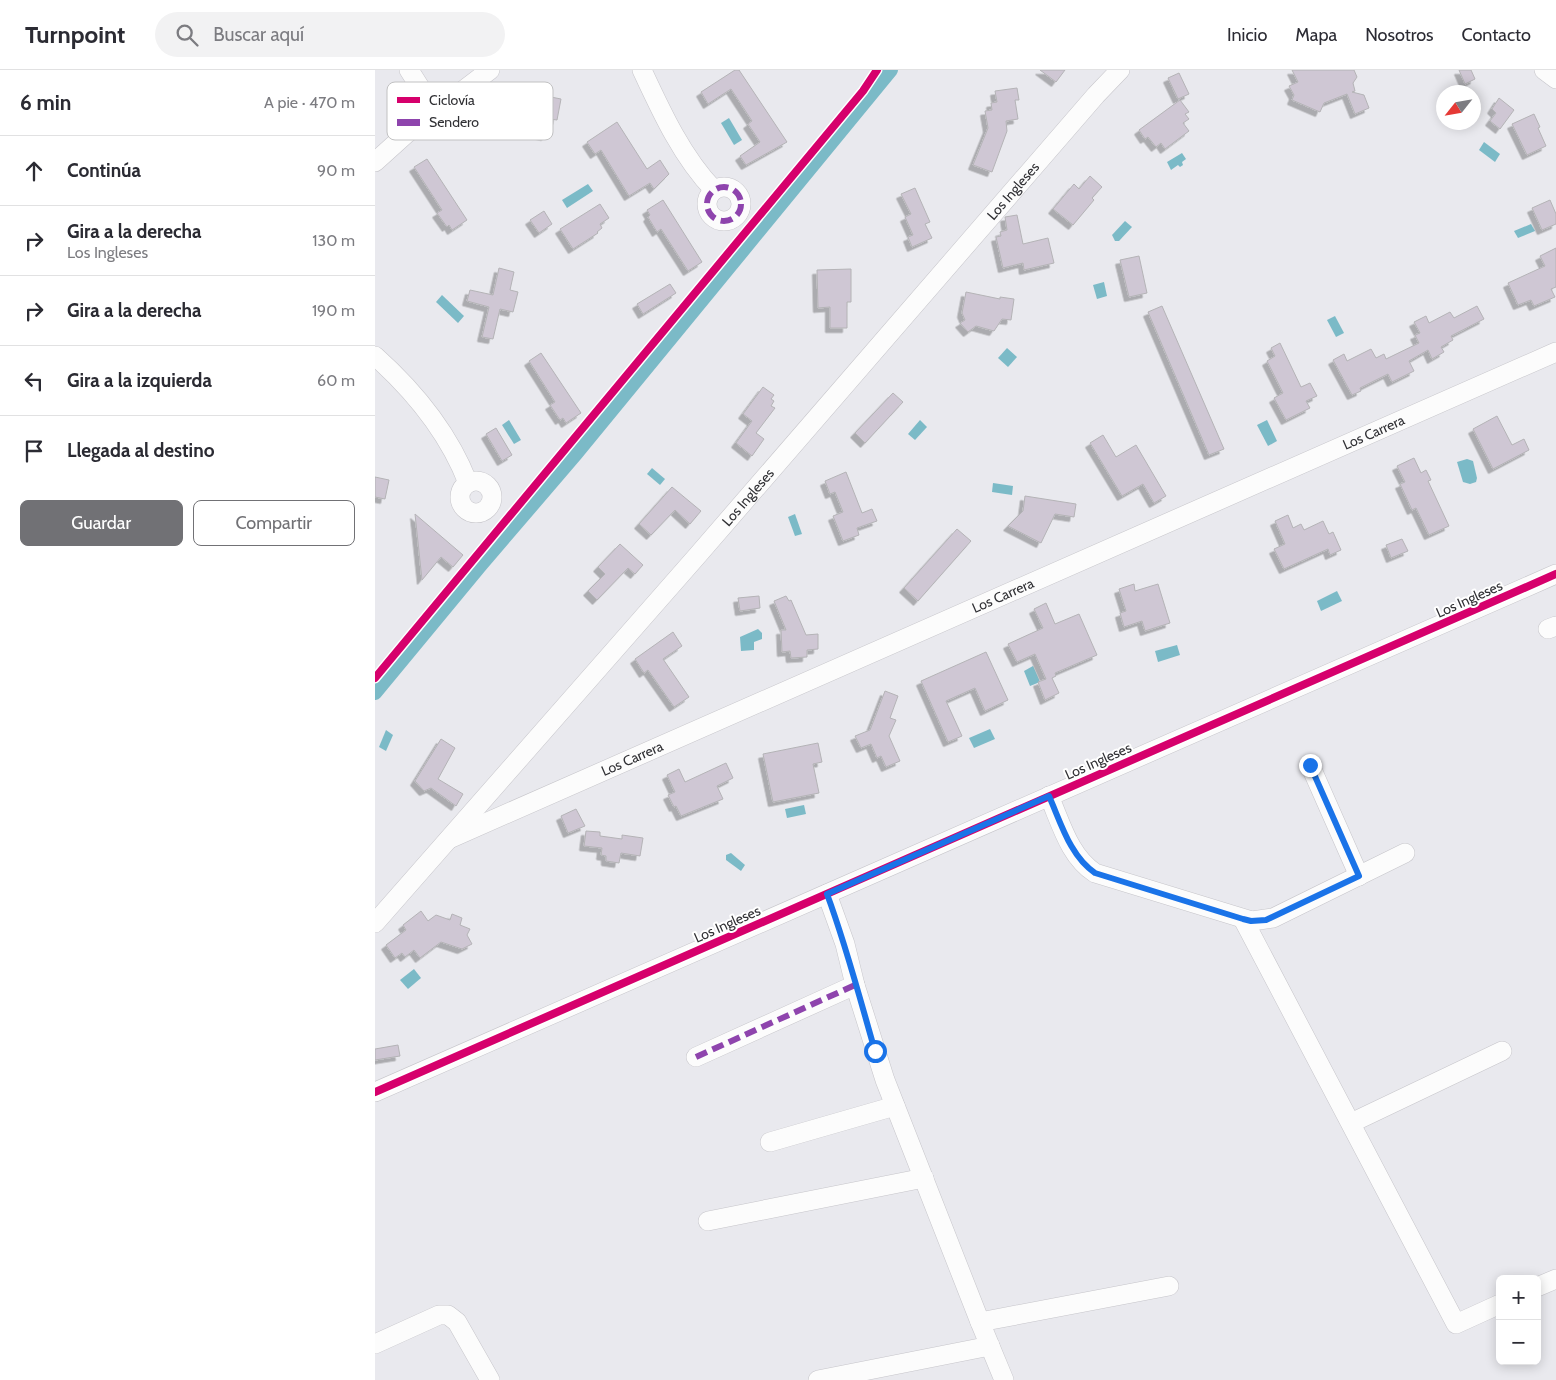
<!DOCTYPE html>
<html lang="es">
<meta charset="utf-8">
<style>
body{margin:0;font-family:Cabin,sans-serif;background:#f2f2f3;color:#2b2b33}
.controls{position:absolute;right:15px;bottom:15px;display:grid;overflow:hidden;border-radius:8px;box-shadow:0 2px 12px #0003}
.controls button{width:45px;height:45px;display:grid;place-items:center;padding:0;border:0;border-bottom:1px solid #e1e1e2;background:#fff;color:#2b2b33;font:25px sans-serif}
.compass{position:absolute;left:1061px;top:15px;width:45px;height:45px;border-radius:50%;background:#fff;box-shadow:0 2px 12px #0003;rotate:239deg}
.stop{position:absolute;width:15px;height:15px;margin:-11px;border:4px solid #1a73e8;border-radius:50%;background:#fff}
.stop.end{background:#1a73e8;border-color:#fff;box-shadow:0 1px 5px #0008}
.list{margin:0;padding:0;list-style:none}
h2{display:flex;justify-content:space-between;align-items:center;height:65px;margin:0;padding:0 20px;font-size:21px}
h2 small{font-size:16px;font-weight:400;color:#7c7c81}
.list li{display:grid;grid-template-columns:32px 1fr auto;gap:15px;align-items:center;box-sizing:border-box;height:70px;padding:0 20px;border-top:1px solid #e1e1e2}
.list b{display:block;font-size:19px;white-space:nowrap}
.list p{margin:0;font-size:16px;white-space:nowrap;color:#7c7c81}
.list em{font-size:16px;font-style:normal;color:#7c7c81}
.actions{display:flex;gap:10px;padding:15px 20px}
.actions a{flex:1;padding:11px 0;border:1px solid #717175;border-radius:8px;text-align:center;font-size:18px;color:#717175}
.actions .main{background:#717175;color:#fff}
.icon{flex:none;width:28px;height:28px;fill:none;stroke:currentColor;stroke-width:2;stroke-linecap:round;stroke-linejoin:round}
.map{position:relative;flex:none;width:1181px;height:1310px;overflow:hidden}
header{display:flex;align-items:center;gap:30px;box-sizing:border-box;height:70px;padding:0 25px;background:#fff;border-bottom:1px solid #e1e1e2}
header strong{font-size:24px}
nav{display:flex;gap:28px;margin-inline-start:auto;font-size:18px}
.search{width:350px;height:45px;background:#f2f2f3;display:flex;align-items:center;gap:12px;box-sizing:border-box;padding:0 18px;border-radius:28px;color:#7c7c81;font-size:19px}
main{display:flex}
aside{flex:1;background:#fff}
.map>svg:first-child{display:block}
.water{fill:#7bbac7}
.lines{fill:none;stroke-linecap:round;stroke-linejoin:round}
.canal{stroke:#7bbac7;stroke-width:14}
.building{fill:#cfc7d4;stroke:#b4b3b6;filter:url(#shadow)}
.minor-casing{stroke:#c6c5ca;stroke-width:20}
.minor{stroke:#fcfcfc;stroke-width:19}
.quiet{stroke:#8e44ad;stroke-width:6;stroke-dasharray:12 6;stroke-linecap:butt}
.cycleway-casing{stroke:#fff;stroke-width:11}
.cycleway{stroke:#d6006c;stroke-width:8}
.route{stroke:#1a73e8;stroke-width:6}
.labels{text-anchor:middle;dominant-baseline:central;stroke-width:4;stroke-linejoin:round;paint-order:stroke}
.street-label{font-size:14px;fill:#303034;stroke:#fff}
.key{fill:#fff;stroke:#c1c1c2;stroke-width:1}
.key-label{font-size:14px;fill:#303034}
</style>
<header>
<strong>Turnpoint</strong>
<div class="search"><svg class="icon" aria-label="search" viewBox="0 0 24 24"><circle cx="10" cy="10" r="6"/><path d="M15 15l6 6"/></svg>Buscar aquí</div>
<nav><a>Inicio</a><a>Mapa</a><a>Nosotros</a><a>Contacto</a></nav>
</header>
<main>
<aside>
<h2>6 min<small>A pie · 470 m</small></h2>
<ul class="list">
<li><svg class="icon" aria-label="ahead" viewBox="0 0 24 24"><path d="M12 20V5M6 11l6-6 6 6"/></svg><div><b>Continúa</b></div><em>90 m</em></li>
<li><svg class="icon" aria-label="right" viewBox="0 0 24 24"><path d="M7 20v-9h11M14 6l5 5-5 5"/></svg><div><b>Gira a la derecha</b><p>Los Ingleses</p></div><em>130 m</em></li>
<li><svg class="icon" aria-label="right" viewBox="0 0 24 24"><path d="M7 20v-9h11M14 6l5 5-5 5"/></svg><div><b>Gira a la derecha</b></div><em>190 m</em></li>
<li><svg class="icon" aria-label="left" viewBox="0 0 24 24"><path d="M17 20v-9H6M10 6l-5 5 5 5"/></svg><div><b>Gira a la izquierda</b></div><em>60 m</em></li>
<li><svg class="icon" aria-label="arrive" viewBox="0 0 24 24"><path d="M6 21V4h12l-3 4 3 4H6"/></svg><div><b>Llegada al destino</b></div></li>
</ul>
<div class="actions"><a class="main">Guardar</a><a>Compartir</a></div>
</aside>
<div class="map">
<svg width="1181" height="1310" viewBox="0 0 1181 1310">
<defs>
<filter id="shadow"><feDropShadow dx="-4.5" dy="4.5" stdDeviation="0" flood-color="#0004"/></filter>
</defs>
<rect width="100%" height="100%" fill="#e9e9ee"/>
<g class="water">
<path d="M354,48l13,22 -8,5 -13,-22z"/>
<path d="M1109,72l16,12 -5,8 -16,-12z"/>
<path d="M807,83l4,6 -4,3 1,3 -3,2 -2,-2 -7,5 -4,-8z"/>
<path d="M213,114l5,7 -26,17 -5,-8z"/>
<path d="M750,151l7,6 -13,14h-4l-3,-6z"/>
<path d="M1156,154l4,7 -17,7 -4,-7z"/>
<path d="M729,212l3,14 -10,3 -4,-14z"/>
<path d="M67,225l22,21 -6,7 -22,-21z"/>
<path d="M960,246l9,17 -8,4 -9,-17z"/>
<path d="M632,278l10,9 -9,10 -10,-9z"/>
<path d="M134,350l12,20 -7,4 -12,-19z"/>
<path d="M545,350l7,7 -12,13 -7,-6z"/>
<path d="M892,350l10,21 -9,5 -11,-21z"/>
<path d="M1092,389l6,2 4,17 -1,4 -6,2 -7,-2 -6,-20z"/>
<path d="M277,398l13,11 -5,6 -13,-11z"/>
<path d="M618,413l20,3 -1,9 -20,-3z"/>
<path d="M420,444l7,20 -7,2 -7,-19z"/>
<path d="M962,521l5,10 -21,10 -4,-10z"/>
<path d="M383,559l4,4v6l-8,3v8l-13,1 -1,-14z"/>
<path d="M802,575l3,10 -22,7 -3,-11z"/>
<path d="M658,596l7,16 -10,4 -6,-15z"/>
<path d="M615,659l5,10 -21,9 -5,-10z"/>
<path d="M11,660l7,5 -7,16 -7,-4z"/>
<path d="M429,735l2,9 -19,4 -2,-9z"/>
<path d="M356,783l14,12 -4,6 -15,-11v-5z"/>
<path d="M39,899l7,9 -13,11 -8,-9z"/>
</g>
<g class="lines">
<path class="canal" d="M0,623l105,-127 96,-112 315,-384"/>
</g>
<g class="building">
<path d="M360,0h4l48,72 -41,23 -6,-9 20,-14 -12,-18 4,-3 -21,-32 -23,15 -7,-12z"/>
<path d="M665,0h25l-9,12z"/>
<path d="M917,0h62l3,7 -4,6 2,8 -3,1 12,3 5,13 -14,6 -8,-20 -23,9 -4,9 -28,-12 2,-5 -5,-9 9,-4z"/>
<path d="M1084,0h12l4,9 -10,5z"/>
<path d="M804,3l10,21 -11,5 -10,-21z"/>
<path d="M642,18l2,12h-4l3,19 -12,2 1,10 -15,41 -19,-7 15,-37 -3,-17 7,-1 -1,-7 6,-1 -2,-11z"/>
<path d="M141,20l45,9 -4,21 -7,-1 -4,17 -25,-6 4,-18 -13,-3z"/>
<path d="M1124,28l15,12 -14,19 -10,-8 6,-8 -4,-4z"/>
<path d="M805,30l9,12 -4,2 4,5 -6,4 6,8 -24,18 -4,-6 -5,4 -8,-10 -3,2 -6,-9z"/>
<path d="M1159,44l6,13 -2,1 8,18 -19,9 -15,-31z"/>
<path d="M242,52l30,47 13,-9 9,14 -15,15 -4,-6 -21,13 -28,-46 -6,4 -8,-12z"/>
<path d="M52,89l40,61 -15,10 -3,-5 -2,2 -10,-14 5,-3 -28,-43z"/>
<path d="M715,106l12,11 -10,11 2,2 -21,25 -20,-16 21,-25 5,5z"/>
<path d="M540,118l15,34 -5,2 7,14 -20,9 -4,-10 5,-2 -8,-18 6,-3 -10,-20z"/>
<path d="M288,130l39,62 -14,9 -27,-42 -4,3 -9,-15 2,-2 -3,-5z"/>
<path d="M1175,130l6,14v10l-14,6 -10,-22z"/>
<path d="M225,134l9,14 -9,6 2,4 -5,4 1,1 -25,16 -13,-20z"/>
<path d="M169,141l8,13 -13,9 -9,-13z"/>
<path d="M642,145l6,29 25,-6 6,25 -30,7 -1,-7 -20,5 -7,-31 5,-1 -1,-4 7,-2 -2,-13z"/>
<path d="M1181,178v39l-5,2 4,8 -21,9 -3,-6 -13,5 -10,-22 37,-17 -5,-10z"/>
<path d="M764,186l8,37 -18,4 -9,-37z"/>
<path d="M124,198l15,4 -4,18 8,2 -5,20 -13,-3 -7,30 -11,-2 7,-30 -22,-6 3,-11 23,5z"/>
<path d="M476,199v33h-4v26h-17v-21l-12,1 -1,-38z"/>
<path d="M295,214l6,9 -33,21 -6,-10z"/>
<path d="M591,222l34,7v-2l14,2 -3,21 -9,-1 -8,12 -18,-5 -8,6 -8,-9 5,-3 -3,-7z"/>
<path d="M787,236l62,143 -15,6 -61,-143z"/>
<path d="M1102,236l7,13 -33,17 2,4 -12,7 3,5 -12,7 -4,-9 -19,11 5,10 -22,11 -4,-8 -28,14 1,3 -9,4 -19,-35 11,-6 3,7 24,-12 5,9 8,-4 2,5 33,-16 -4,-8 5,-2 -6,-11 12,-6 3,7 21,-11 4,6z"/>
<path d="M905,273l21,44 9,-4 7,13 -11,5 4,7 -24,12 -12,-22 9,-5 -16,-32 8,-5 -4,-8z"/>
<path d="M166,283l40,60 -15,10 -3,-5 -3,2 -10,-15 5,-3 -26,-41z"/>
<path d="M388,317l11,8 -3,4 3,2 -3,5 4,2 -19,25 8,6 -12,17 -16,-13 16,-22 -9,-7z"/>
<path d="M518,323l10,9 -38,41 -10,-10z"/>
<path d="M1122,346l15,29 12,-6 5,11 -36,19 -20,-40z"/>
<path d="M121,358l16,27 -10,6 -16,-27z"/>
<path d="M728,365l13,22 20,-12 30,51 -12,7 -11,-19 -21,12 -32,-53z"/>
<path d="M1039,388l7,15 5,-3 5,10 -3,1 21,45 -20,9 -13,-27 -4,2 -12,-26 5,-2 -8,-16z"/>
<path d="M471,402l16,41 10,-4 5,12 -20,7 2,7 -16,6 -10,-25 10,-4 -8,-20 -5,2 -5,-13z"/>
<path d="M0,407l14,3 -4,19 -10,-2z"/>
<path d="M297,417l29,24 -11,13 -15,-14 -24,25 -12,-11z"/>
<path d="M650,426l51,8 -2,13 -19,-3 -14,29 -33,-17 15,-15z"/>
<path d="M40,444l48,41 -10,12 -12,-10 -19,23z"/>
<path d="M913,445l5,13 8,-4 3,6 19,-9 6,13 4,-2 8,18 -11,5 -2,-6 -44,20 -10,-20 11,-5 -10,-23z"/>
<path d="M582,459l14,12 -53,60 -14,-13z"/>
<path d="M1027,469l6,12 -17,7 -5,-13z"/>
<path d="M245,474l23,21 -8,9 -7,-6 -31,32 -9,-9 17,-17 -7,-7z"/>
<path d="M759,514l1,7 23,-7 12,39 -25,8 -3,-10 -18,6 -4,-14 6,-2 -7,-22z"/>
<path d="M384,526l1,12 -20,3 -2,-13z"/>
<path d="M411,526l3,5 2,-1 15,35 12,-1v15l-11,1v7l-16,1 -1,-7 -8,1 -1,-22h5l-12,-29z"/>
<path d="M671,533l9,21 24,-10 18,41 -42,18 1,3 -4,2 7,15 -14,7 -7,-18 8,-3 -11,-25 -18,8 -9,-18 35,-16 -9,-19z"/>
<path d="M298,562l9,14 -19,13 26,38 -15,10 -26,-37 -4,3 -9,-14z"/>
<path d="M611,582l22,48 -23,11 -10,-23 -29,13 16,35 -14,6 -27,-61z"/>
<path d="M510,621l13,5 -8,22 6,2 -7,16 11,25 -14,6 -5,-11 -4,2 -6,-14 -10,4 -6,-12 15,-6z"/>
<path d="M66,669l14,9 -17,31 25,15 -7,12 -25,-18 -7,3 -9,-10z"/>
<path d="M443,673l4,19 -9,2 6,29 -46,9 -10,-48z"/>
<path d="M351,693l7,15 -16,8 6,13 -42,17 -5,-10 -2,1 -6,-12 7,-3 -8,-17 12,-6 6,13z"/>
<path d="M201,739l9,17 -17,7 -7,-17z"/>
<path d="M211,761l14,1v4l22,3v-4l21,3 -3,18 -19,-3 -2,10 -13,-2v-5l-5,-1 1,-7 -18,-2z"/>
<path d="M46,841l7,10 8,-6 14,5 2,-6 10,4 -2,7 10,4 -3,6 5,9 -10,5 -21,-7 -21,16 -6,-8 -9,7 -3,-4 -7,5 -9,-13 20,-15 -3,-5z"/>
<path d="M23,975l2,11 -25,4v-11z"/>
</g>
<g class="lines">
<g class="minor-casing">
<g id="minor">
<path d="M34,0l26,41"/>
<path d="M267,0c19,41 40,87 72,120"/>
<path d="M1169,0l12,9"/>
<path d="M0,92l31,-28 84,-64"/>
<circle cx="349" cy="134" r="17"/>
<path d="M0,286c38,34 74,78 93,127"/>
<circle cx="101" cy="427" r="16"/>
<path d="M1173,559l8,-3"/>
<path d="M935,695l49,111"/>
<path d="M674,726c12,27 20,60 46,77l157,48 21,-3 132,-65"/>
<path id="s1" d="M74,769l1107,-487"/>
<path d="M452,824l18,50 10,41 30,95 95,242 24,58"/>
<path d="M868,849l213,405 44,-20"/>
<path id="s2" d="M0,853l322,-367 399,-461 24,-25"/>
<path d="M321,987l159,-72"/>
<path d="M0,1022l1181,-518"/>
<path d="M976,1053l151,-72"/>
<path d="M395,1072l125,-36"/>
<path d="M333,1151l216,-43"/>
<path d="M1162,1217l19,-8"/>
<path d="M605,1252l189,-36"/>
<path d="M0,1274l64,-29h9l9,7 33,58"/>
<path d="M443,1310l172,-34"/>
</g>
</g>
<use href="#minor" class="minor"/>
<g class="quiet">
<circle cx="349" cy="134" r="17"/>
<path d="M321,987l159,-72"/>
</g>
<g class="cycleway-casing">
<g id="cycleway">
<path d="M0,608l488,-587 14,-21"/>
<path d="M0,1022l1181,-518"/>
</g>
</g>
<use href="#cycleway" class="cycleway"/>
</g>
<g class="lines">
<path class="route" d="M500,981c-15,-52 -29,-106 -48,-157l222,-98c12,27 21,60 46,77l148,46 8,2 15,-1 93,-44 -49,-111"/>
</g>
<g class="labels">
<g class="street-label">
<text stroke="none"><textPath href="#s2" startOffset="971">Los Ingleses</textPath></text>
<text stroke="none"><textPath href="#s1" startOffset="1010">Los Carrera</textPath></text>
<text stroke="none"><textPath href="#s2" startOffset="566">Los Ingleses</textPath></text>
<text stroke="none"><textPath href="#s1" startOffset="605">Los Carrera</textPath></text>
<text transform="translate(1094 529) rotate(-24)">Los Ingleses</text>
<text stroke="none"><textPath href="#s1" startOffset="200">Los Carrera</textPath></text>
<text transform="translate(723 691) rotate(-24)">Los Ingleses</text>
<text transform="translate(352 854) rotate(-24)">Los Ingleses</text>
</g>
</g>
<rect x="12" y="12" width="166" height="58" rx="8" class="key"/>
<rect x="22" y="27" width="23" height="6" fill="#d6006c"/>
<rect x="22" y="49" width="23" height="7" fill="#8e44ad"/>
<g class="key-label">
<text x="54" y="35">Ciclovía</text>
<text x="54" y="57">Sendero</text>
</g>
</svg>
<div class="controls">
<button>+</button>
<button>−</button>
</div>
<svg class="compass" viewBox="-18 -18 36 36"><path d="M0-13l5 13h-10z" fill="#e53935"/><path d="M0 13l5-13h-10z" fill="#7c7c81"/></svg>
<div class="stop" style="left:500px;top:981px"></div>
<div class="stop end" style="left:935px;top:695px"></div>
</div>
</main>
